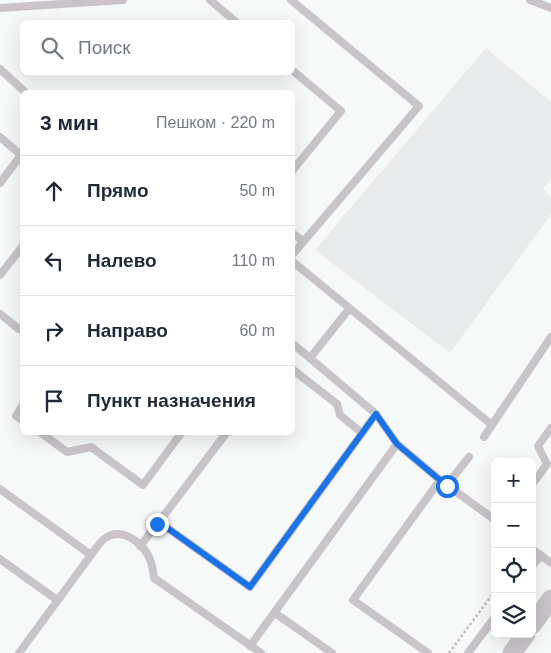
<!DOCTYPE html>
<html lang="ru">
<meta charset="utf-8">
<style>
body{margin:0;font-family:Arial,sans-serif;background:#f2f2f3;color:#1f2937}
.controls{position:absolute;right:15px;bottom:15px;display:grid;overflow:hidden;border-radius:8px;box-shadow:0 5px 20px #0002}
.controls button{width:45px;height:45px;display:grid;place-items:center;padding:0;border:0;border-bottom:1px solid #e0e1e3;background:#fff;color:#1f2937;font:25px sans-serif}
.stop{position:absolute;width:15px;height:15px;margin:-11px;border:4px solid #1a73e8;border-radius:50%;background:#fff}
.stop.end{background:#1a73e8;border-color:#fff;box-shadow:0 1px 5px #0008}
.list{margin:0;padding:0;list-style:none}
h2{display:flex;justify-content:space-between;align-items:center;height:65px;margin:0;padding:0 20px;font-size:21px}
h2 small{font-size:16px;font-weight:400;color:#747a83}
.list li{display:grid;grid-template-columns:32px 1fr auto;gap:15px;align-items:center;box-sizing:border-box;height:70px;padding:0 20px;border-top:1px solid #e0e1e3}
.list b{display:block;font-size:19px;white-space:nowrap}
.list em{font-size:16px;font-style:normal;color:#747a83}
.icon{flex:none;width:28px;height:28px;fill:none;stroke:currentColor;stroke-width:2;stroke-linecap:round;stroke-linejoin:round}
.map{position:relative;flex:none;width:551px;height:653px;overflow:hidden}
.search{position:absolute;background:#fff;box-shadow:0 5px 20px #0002;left:20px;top:20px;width:275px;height:55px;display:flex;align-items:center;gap:12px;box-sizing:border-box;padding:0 18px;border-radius:8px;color:#747a83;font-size:19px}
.panel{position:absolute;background:#fff;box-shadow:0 5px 20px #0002;left:20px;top:90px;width:275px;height:345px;border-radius:8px}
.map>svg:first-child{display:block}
.built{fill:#e9eaeb}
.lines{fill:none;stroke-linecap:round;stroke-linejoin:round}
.path{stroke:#bfbbc0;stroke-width:2.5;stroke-dasharray:2.5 2.5;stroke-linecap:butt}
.service{stroke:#c9c3ca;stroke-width:8}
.tertiary{stroke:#c9c3ca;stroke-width:19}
.route{stroke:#1a73e8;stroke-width:6}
</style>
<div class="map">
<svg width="551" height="653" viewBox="0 0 551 653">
<rect width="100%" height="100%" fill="#f7f9f8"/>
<path class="built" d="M486,48l65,54v76l-8,11 8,8v17l-101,139 -135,-103z"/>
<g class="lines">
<path class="path" d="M449,653l46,-62"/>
<g class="service">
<path d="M210,0l26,22"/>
<path d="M291,0l128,106 -127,149"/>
<path d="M530,0l21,8"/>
<path d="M0,8l123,-8"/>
<path d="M0,69l25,23"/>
<path d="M292,70l49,41 -49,60"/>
<path d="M0,137l21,18 -21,28"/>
<path d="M292,233l11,8"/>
<path d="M292,261l200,164 -8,12"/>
<path d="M0,275l22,-28"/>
<path d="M0,314l19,15"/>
<path d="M292,343l84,71 21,30 43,36 55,40"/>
<path d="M310,358l39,-49"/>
<path d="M292,369l45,35 3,11 22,18"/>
<path d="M22,406l-6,10 6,4"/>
<path d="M492,425l59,-88"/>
<path d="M40,432l27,20 24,-5 52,38 39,-53"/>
<path d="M227,432l-68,90 91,65 126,-173"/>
<path d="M447,485l22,-28"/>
<path d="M532,485l15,-21 -9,-18 13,-18"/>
<path d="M0,489l91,66c4,-5 8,-12 13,-16 18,-14 41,5 47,23 2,5 2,11 3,16l107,75"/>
<path d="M140,546l19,-24"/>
<path d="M532,549l19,14"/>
<path d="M0,559l57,41"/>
<path d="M532,566l9,-11"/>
<path d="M275,613l57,40"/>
<path d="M250,646l147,-202"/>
<path d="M19,653l72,-98"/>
<path d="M428,653l-75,-53 87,-120"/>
<path d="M468,653l27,-36"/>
</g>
<g class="tertiary">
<path d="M532,625l19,-26"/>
<path d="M512,653l14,-19"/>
</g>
</g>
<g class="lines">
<path class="route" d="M157,524l2,-2 91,65 126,-173 21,30 50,42"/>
</g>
</svg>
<div class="controls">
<button>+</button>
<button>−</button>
<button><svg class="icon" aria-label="locate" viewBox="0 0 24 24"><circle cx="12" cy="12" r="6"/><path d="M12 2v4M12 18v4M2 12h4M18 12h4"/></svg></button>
<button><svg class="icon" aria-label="layers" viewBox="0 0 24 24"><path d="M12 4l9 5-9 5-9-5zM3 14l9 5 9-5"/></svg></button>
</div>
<div class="stop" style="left:447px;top:486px"></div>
<div class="stop end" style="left:157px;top:524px"></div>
<div class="search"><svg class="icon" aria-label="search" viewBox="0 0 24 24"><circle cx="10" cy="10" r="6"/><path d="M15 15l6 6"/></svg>Поиск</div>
<section class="panel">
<h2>3 мин<small>Пешком · 220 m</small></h2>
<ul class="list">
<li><svg class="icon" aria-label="ahead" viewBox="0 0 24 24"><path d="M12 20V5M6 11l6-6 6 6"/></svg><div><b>Прямо</b></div><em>50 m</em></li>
<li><svg class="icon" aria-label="left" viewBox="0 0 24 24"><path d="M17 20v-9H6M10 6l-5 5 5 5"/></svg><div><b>Налево</b></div><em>110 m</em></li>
<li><svg class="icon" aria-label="right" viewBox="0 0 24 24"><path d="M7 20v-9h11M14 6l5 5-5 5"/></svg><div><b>Направо</b></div><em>60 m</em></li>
<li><svg class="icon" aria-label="arrive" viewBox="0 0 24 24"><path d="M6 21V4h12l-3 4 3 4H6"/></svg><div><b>Пункт назначения</b></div></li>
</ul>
</section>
</div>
